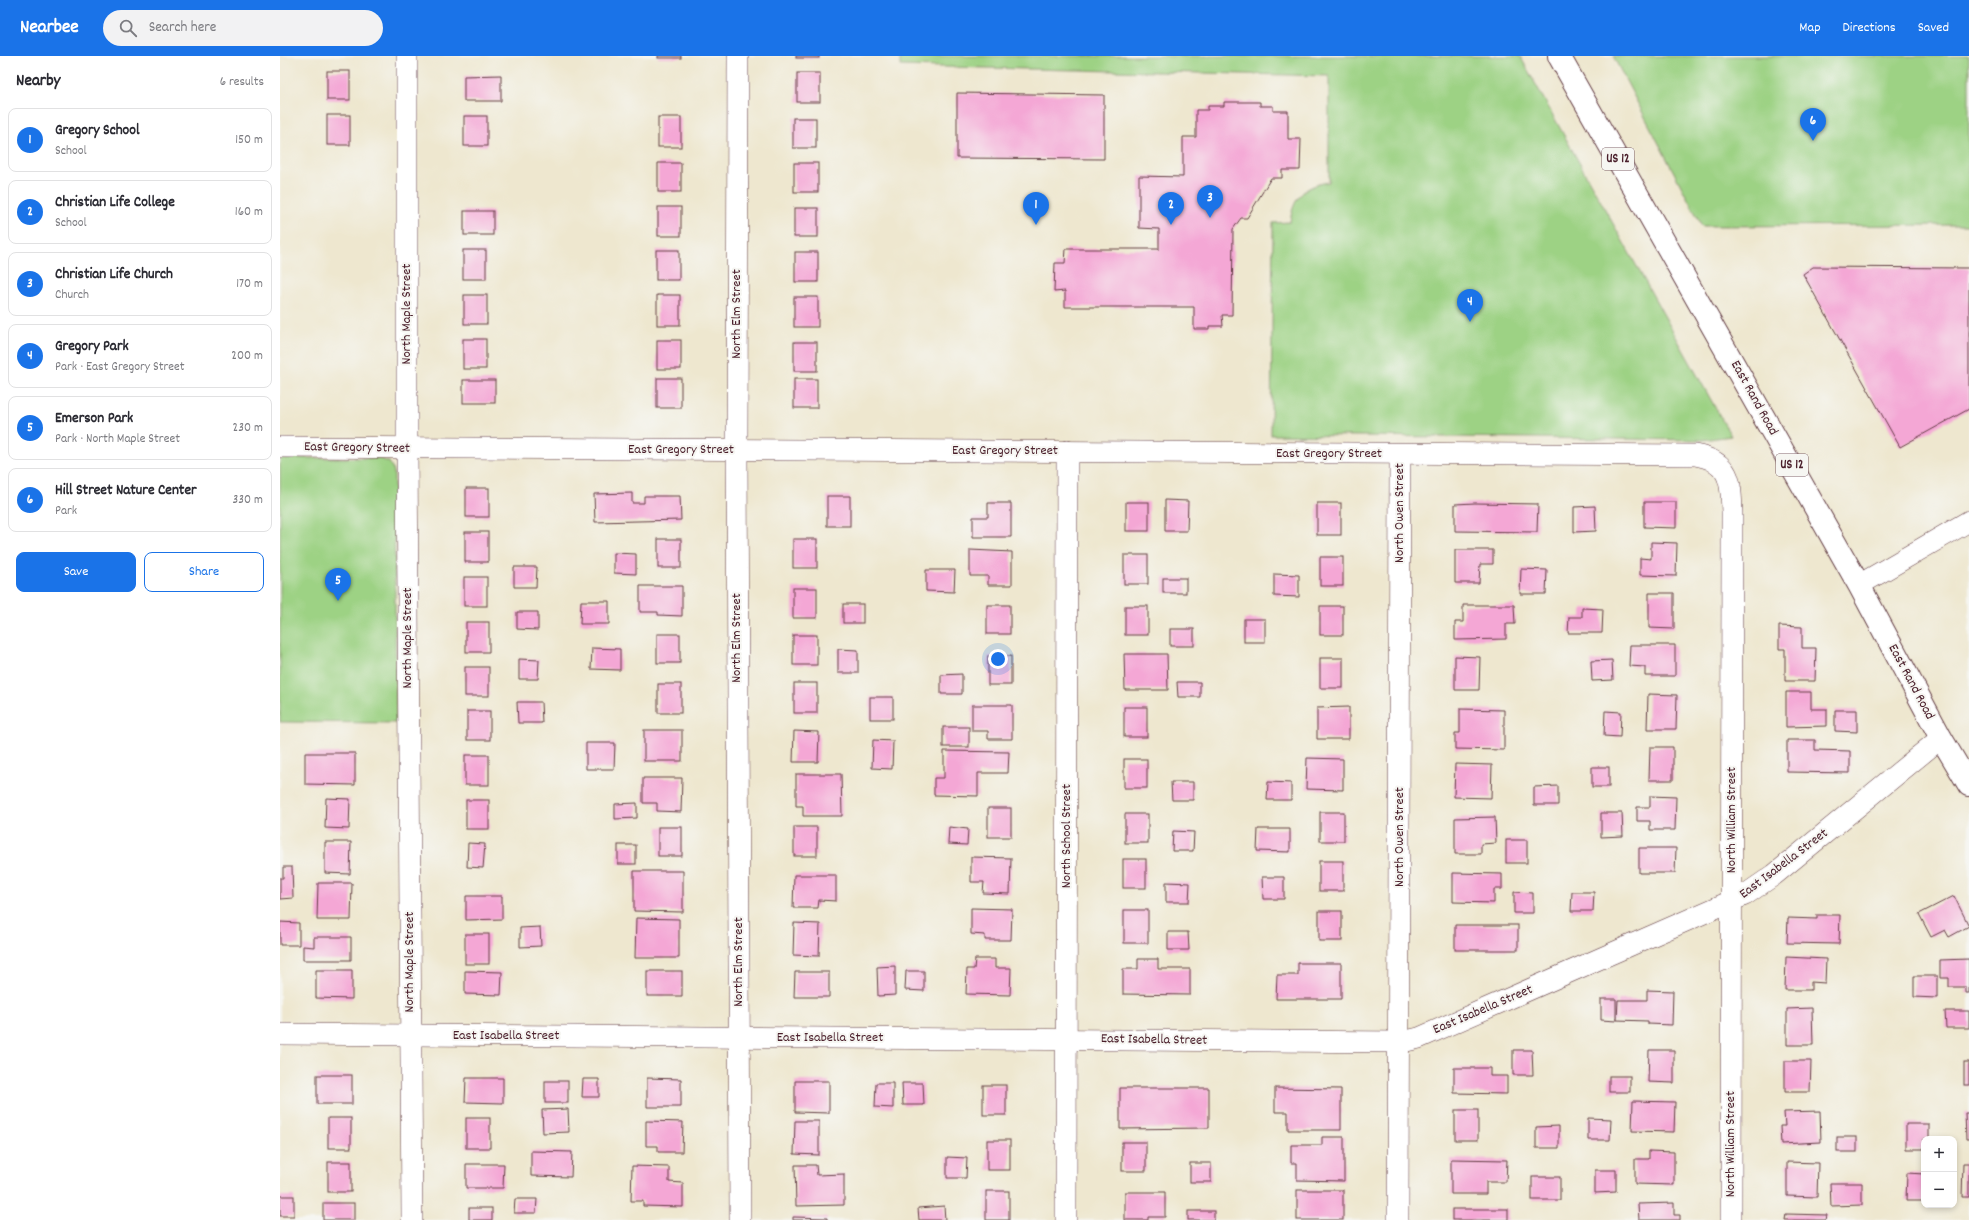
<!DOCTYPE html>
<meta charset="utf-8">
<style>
body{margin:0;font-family:Dekko,sans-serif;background:#f2f2f3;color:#2b2b33}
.controls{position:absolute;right:12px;bottom:12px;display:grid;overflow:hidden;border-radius:8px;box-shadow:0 2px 6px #0003}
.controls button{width:36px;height:36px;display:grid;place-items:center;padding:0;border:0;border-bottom:1px solid #e1e1e2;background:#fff;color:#2b2b33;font:20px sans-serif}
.you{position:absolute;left:718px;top:603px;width:14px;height:14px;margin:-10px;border:3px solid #fff;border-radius:50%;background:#1a73e8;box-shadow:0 0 0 6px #1a73e833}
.badge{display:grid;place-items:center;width:26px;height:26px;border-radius:50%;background:#1a73e8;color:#fff;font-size:13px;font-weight:700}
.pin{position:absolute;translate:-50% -33px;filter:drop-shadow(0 1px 2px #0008)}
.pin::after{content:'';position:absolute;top:21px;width:14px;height:12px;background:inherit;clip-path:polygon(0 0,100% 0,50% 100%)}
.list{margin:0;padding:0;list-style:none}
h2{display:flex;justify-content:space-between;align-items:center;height:52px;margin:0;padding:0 16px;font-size:17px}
h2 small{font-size:13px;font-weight:400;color:#7c7c81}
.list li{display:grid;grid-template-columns:26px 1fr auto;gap:12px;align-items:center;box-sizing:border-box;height:64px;margin:0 8px 8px;padding:0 8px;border:1px solid #e1e1e2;border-radius:8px}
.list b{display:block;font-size:15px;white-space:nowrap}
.list p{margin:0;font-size:13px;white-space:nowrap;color:#7c7c81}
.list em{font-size:13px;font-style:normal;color:#7c7c81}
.actions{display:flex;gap:8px;padding:12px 16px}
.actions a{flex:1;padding:9px 0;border:1px solid #1a73e8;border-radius:8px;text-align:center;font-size:14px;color:#1a73e8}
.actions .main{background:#1a73e8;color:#fff}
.icon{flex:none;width:22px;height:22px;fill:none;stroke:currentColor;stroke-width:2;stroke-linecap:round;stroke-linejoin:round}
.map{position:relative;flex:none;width:1689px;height:1164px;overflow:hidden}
header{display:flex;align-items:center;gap:24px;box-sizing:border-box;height:56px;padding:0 20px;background:#1a73e8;color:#fff}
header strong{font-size:19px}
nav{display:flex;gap:22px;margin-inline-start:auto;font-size:14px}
.search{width:280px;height:36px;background:#f2f2f3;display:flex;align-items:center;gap:10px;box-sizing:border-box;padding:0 14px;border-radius:22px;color:#7c7c81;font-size:15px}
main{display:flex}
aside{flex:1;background:#fff}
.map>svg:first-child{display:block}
.green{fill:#9dd284;stroke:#747858}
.building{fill:#f4a7d5}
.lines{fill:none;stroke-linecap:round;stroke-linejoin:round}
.minor-casing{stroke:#633d44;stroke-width:22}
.major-casing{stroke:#633d44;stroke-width:24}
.minor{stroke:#fff;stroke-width:21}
.major{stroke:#fff;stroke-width:22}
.labels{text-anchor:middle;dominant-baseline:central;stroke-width:4;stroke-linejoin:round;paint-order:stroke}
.shield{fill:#f6f6f2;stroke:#7e6067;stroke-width:1}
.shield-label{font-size:13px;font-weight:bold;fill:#4a1f2b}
.street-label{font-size:14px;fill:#4a1f2b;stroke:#f6f6f2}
</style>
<header>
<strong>Nearbee</strong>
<div class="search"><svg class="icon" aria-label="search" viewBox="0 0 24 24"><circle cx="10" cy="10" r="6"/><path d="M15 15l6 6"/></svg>Search here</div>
<nav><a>Map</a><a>Directions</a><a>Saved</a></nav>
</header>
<main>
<aside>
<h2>Nearby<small>6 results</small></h2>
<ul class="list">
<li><span class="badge">1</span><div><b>Gregory School</b><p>School</p></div><em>150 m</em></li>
<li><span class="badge">2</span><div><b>Christian Life College</b><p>School</p></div><em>160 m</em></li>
<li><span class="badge">3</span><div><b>Christian Life Church</b><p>Church</p></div><em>170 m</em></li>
<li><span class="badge">4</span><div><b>Gregory Park</b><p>Park · East Gregory Street</p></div><em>200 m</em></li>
<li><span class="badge">5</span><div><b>Emerson Park</b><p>Park · North Maple Street</p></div><em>230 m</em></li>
<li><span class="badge">6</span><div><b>Hill Street Nature Center</b><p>Park</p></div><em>330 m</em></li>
</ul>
<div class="actions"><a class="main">Save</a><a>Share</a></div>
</aside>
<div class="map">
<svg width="1689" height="1164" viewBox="0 0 1689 1164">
<rect width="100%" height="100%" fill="#f6f6f2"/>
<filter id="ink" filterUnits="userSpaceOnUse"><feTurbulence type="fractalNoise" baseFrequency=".025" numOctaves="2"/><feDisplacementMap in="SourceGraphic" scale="8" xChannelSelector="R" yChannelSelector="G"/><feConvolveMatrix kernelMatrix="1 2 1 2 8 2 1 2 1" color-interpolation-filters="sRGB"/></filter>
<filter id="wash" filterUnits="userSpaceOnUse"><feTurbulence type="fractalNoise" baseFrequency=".012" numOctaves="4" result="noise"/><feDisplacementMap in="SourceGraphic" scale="16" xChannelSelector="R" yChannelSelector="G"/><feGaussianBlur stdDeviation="0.9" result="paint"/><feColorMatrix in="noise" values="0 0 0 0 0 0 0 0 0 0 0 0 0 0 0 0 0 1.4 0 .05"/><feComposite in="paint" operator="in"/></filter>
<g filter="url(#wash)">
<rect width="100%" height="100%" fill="#eee7cf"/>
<g class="green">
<path d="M620,0h620l211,380 -28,4 -432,-5 2,-212 17,-1c3,-25 15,-37 39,-40v-106l-429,-10z"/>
<path d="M1333,0h356v169l-267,1z"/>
<path d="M0,402h98l11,4 5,9 2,252 -116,-1z"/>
</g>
<g id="blocks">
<g class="building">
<rect x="378" y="0" width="23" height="2"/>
<rect x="516" y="0" width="23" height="2"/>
<rect x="47" y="15" width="23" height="29"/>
<rect x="517" y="17" width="23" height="29"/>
<path d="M221,19v26h-37v-25z"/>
<path d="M677,37l147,2v64l-147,-1z"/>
<path d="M944,46h36v4h13v5h15v28h13l-1,31h-18v8h-11l-24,40h-6l-8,11 -1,86h-10l1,11h-14v3h-15v-22h-129v-16l-11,1 1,-29h10l1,-14h93v-20l-20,-1v-52l44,1v-40h13v-27h12v-4h16z"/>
<rect x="47" y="59" width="23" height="30"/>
<rect x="184" y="60" width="23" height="30"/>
<rect x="378" y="61" width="23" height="30"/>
<rect x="513" y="62" width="23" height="30"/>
<rect x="378" y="107" width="23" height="29"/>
<rect x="514" y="107" width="24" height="29"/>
<rect x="378" y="151" width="23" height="29"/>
<rect x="514" y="152" width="24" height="29"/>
<rect x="184" y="155" width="29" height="24"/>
<rect x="183" y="194" width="23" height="29"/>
<rect x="376" y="194" width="23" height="30"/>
<rect x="515" y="196" width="23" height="30"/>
<path d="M1533,211l156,1v141l-69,38 -97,-173z"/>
<rect x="184" y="239" width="23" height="29"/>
<rect x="377" y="239" width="23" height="30"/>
<rect x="514" y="241" width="24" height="30"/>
<rect x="183" y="283" width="23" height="30"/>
<rect x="377" y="284" width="24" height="29"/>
<rect x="514" y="286" width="23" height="29"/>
<rect x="377" y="322" width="24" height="30"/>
<rect x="514" y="323" width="23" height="29"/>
<rect x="183" y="324" width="32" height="23"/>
<rect x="186" y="432" width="23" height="29"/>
<path d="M352,437v10h12v-7h36l1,24 -86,2 -1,-28z"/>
<rect x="547" y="440" width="23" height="30"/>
<path d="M885,444l23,1 -1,30h-22z"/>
<rect x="846" y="446" width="23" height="29"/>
<path d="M1364,446h32v26l-32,-1z"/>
<path d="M708,447h23v34h-38v-20h15z"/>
<rect x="1037" y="447" width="24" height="32"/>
<path d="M1195,447l63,1 -1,28 -82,-1v-27z"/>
<path d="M1315,450l1,25 -22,1v-25z"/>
<rect x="185" y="476" width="23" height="30"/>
<rect x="378" y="483" width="23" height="29"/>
<rect x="513" y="483" width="24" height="29"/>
<path d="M1371,486l26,1 -1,33 -36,-1v-17l11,1z"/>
<path d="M690,494l42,2v33h-24v-9h-18z"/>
<path d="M1175,494h38v14h-13l-1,19h-24z"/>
<path d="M334,497l22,1v20l-22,-1z"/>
<rect x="844" y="499" width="24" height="29"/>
<rect x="1040" y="501" width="23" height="29"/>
<path d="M234,511h23l-1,20h-22z"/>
<path d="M1241,513l26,1 -1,24h-26z"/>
<path d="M646,514h29l-1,22 -28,-1z"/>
<path d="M994,518l25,1v22l-25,-1z"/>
<rect x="184" y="521" width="23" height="29"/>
<rect x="883" y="522" width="23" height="15"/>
<path d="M360,530h42v30l-24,-1v-3h-18z"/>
<rect x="513" y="532" width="24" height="30"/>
<path d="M1369,537h25v36l-25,-1z"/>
<path d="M301,545h28v23h-29z"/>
<rect x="563" y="548" width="20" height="19"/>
<rect x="707" y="549" width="23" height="29"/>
<path d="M1183,549h51l1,19h-9v15l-51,1v-18h8z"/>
<rect x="845" y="550" width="23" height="29"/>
<rect x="1040" y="550" width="23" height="29"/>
<path d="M1302,552l21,1 -1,24h-34l1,-16h13z"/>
<path d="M237,556h21v18l-21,-1z"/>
<rect x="964" y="563" width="21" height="23"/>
<rect x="186" y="566" width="23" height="30"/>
<path d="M1499,570l23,1v21h14l-1,33h-30v-32h-6z"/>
<rect x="890" y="573" width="24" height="17"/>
<rect x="377" y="578" width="23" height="29"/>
<rect x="513" y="579" width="24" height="30"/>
<path d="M1350,589h45v31h-30v-9l-16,-1z"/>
<path d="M312,592l28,1v21l-29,-1z"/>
<path d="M558,593l20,1v23h-20z"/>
<path d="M844,598h43l1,36h-43z"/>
<rect x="708" y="600" width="23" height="29"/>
<path d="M1175,600l25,1 -1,33h-24z"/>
<rect x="1040" y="602" width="23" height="30"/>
<path d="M239,603l20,1 -1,19h-19z"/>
<path d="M1332,604l1,20 -21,1 -1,-20z"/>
<rect x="185" y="611" width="24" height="29"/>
<path d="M682,618v20h-21v-19z"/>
<path d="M897,626h23v15h-22z"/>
<rect x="514" y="627" width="23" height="30"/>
<rect x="378" y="628" width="23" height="29"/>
<path d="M1506,636h25v17h16v17l-41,1z"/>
<path d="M1368,638l29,1 -1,34h-29z"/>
<rect x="590" y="641" width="23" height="22"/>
<path d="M237,646h24l1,21h-24z"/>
<path d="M692,649h40v34h-24v-8h-16z"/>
<rect x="844" y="651" width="23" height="30"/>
<path d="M1069,651v32h-32v-31z"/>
<path d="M1180,653l44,1v40l-49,-1v-16h5z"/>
<path d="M1555,654h22v22l-22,-1z"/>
<rect x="187" y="655" width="23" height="29"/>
<path d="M1325,655l16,1 -1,25 -16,-1z"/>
<rect x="663" y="671" width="26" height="20"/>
<rect x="364" y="674" width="38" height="31"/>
<path d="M514,675l25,1 -1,30h-25z"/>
<path d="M593,684l20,1 -1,28 -20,-1z"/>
<path d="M1507,684h28v10l35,1v22l-63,-1z"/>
<path d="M306,687h29l-1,26h-28z"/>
<path d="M1370,691h23v33h-24z"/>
<path d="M664,695l65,1 -1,21h-30v23l-44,-1v-17h10z"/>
<path d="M25,697h50v32l-50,-1z"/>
<rect x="185" y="699" width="24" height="30"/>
<path d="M1027,702l36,1v31l-37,-1z"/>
<rect x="844" y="703" width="23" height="29"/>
<path d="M1175,708l37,1 -1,33 -37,-1z"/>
<rect x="1312" y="711" width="17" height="20"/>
<path d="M516,718h45l1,42h-39v-10h-7z"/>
<path d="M363,722h39l-1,34 -24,-1v-8h-14z"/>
<path d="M891,726h22v18h-21z"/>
<path d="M988,726l23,1v17h-24z"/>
<path d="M1278,730v19h-24v-18z"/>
<path d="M1370,740l26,1 -1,33h-25v-9h-13v-14h13z"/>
<path d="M46,742l24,1 -1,30 -24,-1z"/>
<rect x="186" y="744" width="23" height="29"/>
<path d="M357,747v15l-22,1v-15z"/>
<rect x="708" y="752" width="23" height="29"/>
<rect x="1040" y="756" width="24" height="29"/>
<path d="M1321,757h21l1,23 -22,1z"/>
<rect x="845" y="758" width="23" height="29"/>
<path d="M1215,761l1,26 -15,1v10h-26v-36z"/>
<rect x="378" y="771" width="24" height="29"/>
<rect x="514" y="771" width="23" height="29"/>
<path d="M669,771l19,2 -1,16 -19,-1z"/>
<path d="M978,773h32v23l-33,-1z"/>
<path d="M893,775l21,1 -1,19h-21z"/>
<rect x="1226" y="784" width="21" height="23"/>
<path d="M45,786h26l-1,32 -25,-1z"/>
<path d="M188,787l17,1 -2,24 -16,-1z"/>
<rect x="338" y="789" width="18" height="19"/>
<path d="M1359,792h37l-1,25h-36z"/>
<path d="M691,801l40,1 -1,36 -27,-1 1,-11h-13z"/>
<rect x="843" y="803" width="23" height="29"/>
<rect x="1039" y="805" width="24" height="30"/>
<path d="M3,811h9l1,31 -13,1v-21h3z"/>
<path d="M354,815h49v41l-49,-1z"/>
<path d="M1173,817l49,1v15h-8v14l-41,-1z"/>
<path d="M514,819h42v26l-17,-1 -1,8h-25z"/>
<path d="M982,821h22v22h-21z"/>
<path d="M886,826l24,1 -1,19h-23z"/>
<path d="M38,827h34l-1,37h-34z"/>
<path d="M1234,836l19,1v20h-19z"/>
<path d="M1292,836h22l-1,19h-22z"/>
<path d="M186,840h36v23l-36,1z"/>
<path d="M1674,840l15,30 -20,11 -4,-7 -14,7 -12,-23z"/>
<path d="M691,852l41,1 -1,31h-26v-5l-14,-1z"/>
<rect x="844" y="854" width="24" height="33"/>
<rect x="1039" y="855" width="23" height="30"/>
<path d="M1537,859h23l-1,29 -52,-1 1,-25 29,1z"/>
<path d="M356,862l43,1v39h-44z"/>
<path d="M0,866l19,1v22h-19z"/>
<path d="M514,867l26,1 -1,32 -26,-1z"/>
<rect x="1175" y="869" width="63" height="25"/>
<path d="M260,871l1,19 -21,1v-19z"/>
<path d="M888,876h20l1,18h-21z"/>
<rect x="185" y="878" width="24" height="30"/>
<path d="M34,881h37v23h-48v-14l11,1z"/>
<path d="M1506,901l40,2 -1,24 -14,-1v8h-26z"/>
<path d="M695,903h20v9h16l-1,27 -44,-1 1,-25h7z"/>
<path d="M858,903h20v10h32v26l-67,-1v-25h15z"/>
<path d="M1689,903v34h-3v-6h-17v-9h-9v-18z"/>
<path d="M1018,907h43v36h-65l1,-24h21z"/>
<path d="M615,910v29l-17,1 -1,-29z"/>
<path d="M36,914h36v29l-36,-1z"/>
<path d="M185,915l37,1 -1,23 -36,-1z"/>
<rect x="367" y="915" width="35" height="25"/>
<path d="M626,915h18v20l-19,-1z"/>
<path d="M515,916h34v25h-35z"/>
<path d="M1634,920h23v22l-23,-1z"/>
<path d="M1367,934l26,1 -1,34 -24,-1v-3l-31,-1 1,-20h29z"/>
<path d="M1321,943h15v22l-15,-1z"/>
<path d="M1532,952l1,37h-26v-36z"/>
<path d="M1665,955h24v17h-23z"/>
<path d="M1233,994h19l1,25h-20z"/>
<path d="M1369,994h25v33l-26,-1z"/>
<path d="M1505,1005h26l-1,31h-25z"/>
<rect x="1684" y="1006" width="5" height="23"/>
<path d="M1174,1012h36v8h17v18l-53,-1z"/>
<rect x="37" y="1019" width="35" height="29"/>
<rect x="1329" y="1020" width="21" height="16"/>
<path d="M186,1022h37v25l-38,-1z"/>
<path d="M367,1022l34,1v28h-34z"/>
<path d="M303,1023h16v18h-17z"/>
<rect x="265" y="1025" width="23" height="22"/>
<path d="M515,1025h34v32l-34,-1z"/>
<path d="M596,1027h17v25l-18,-1z"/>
<path d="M622,1027h21l1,22h-21z"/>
<rect x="703" y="1029" width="23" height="30"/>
<path d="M840,1032h89v40l-89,1z"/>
<path d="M995,1032l66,1v41h-53v-18h-13z"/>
<path d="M1353,1045l42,1 -1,30 -42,-1z"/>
<path d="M288,1053l1,23 -26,1 -1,-23z"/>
<rect x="1175" y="1054" width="23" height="30"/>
<path d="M1540,1055l1,31 -40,2 -1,-18h5l-1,-14z"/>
<path d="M1685,1057h4v26h-3z"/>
<rect x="48" y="1062" width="23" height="30"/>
<rect x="186" y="1062" width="24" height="30"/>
<path d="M1308,1062l23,1 -1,21h-22z"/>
<path d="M366,1065l37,1 -1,30h-24v-6h-12z"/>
<path d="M515,1065h24v34l-25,-1z"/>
<path d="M1626,1068h23v15h-5v10h-18z"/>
<path d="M1279,1070v22h-23v-21z"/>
<path d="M1042,1081h22v44l-47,-1v-17h-6v-18h31z"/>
<rect x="1557" y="1081" width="20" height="15"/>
<rect x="707" y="1084" width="23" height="30"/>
<rect x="842" y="1086" width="24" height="29"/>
<path d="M251,1095l41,1 -1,25 -40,-1z"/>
<path d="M1369,1095l25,1v33l-39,-1v-25h14z"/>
<path d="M667,1101l20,1 -1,20h-19z"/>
<path d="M1171,1103l56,1 -1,22h-20v12h-35z"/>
<rect x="48" y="1106" width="23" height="30"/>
<path d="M1507,1106l31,1 -1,34 -30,-1z"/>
<rect x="910" y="1107" width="21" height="19"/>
<path d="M1683,1107h6v34h-7z"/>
<path d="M186,1108h38l-1,24h-37z"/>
<path d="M515,1109h21l1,10 27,-1v31l-48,1z"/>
<path d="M352,1110l37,1v15l14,1v24l-40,-1v-5h-12z"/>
<path d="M1315,1114h21v22l-21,1z"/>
<path d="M1627,1117l17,1v27h-18z"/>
<rect x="1252" y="1121" width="28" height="23"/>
<path d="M1550,1127h32v22l-31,1z"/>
<rect x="1017" y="1134" width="46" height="30"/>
<rect x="706" y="1135" width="23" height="29"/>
<path d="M845,1136h40v25h-17v3h-23z"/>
<rect x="0" y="1140" width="14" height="20"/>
<path d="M235,1143h22l-1,14h-22z"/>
<rect x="43" y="1147" width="31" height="17"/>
<path d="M1394,1147v12h6v5h-41l-1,-16z"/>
<path d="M664,1150l1,14h-26l-1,-12z"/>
<rect x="189" y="1152" width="23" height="12"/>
<rect x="1172" y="1153" width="56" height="11"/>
<rect x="908" y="1155" width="26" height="9"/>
<path d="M1506,1158l41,1 -1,5h-41z"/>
<path d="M513,1161l34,1v2h-34z"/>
</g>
</g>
</g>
<g filter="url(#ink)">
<use href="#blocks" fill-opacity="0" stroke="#633d44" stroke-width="1"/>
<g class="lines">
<g class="minor-casing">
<g id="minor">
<path d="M127,0v393l5,771"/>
<path d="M458,0l-1,394 3,770"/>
<path d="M0,391l1415,8c36,6 36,27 37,58l-1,707"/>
<path d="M1579,529l110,-64"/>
<path d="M0,978l1122,8 17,-4 326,-143 29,-20 167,-137"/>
<path d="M786,1164l1,-769"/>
<path d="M1118,1164l2,-766"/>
</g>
</g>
<g class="major-casing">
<path id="major" d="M1279,0l300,529 82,153 28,47"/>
</g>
<use href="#minor" class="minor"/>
<use href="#major" class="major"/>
</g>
</g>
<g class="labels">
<g class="shield">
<rect x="1322" y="92" width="32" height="22" rx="3"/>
<rect x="1496" y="398" width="32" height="22" rx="3"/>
</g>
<g class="shield-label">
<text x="1338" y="103">US 12</text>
<text x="1512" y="409">US 12</text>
</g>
<g class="street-label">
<text transform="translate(127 258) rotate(-90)">North Maple Street</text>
<text transform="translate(457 258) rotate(-90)">North Elm Street</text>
<text transform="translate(1474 342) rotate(61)">East Rand Road</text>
<text transform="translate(77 392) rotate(1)">East Gregory Street</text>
<text x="401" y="394">East Gregory Street</text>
<text x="725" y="395">East Gregory Street</text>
<text x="1049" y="398">East Gregory Street</text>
<text transform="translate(1120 457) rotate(-90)">North Owen Street</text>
<text transform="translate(128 582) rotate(-90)">North Maple Street</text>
<text transform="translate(457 582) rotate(-90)">North Elm Street</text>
<text transform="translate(1631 626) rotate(62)">East Rand Road</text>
<text transform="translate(1452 764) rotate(-90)">North William Street</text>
<text transform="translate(787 780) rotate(-90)">North School Street</text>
<text transform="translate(1120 781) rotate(-90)">North Owen Street</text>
<text transform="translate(1504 808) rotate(-37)">East Isabella Street</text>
<text transform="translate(130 906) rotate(-90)">North Maple Street</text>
<text transform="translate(459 906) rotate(-90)">North Elm Street</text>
<text transform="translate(1203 954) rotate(-23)">East Isabella Street</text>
<text x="226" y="980">East Isabella Street</text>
<text x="550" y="982">East Isabella Street</text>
<text transform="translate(874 984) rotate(1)">East Isabella Street</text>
<text transform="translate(1451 1088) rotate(-90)">North William Street</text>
</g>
</g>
</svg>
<div class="controls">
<button>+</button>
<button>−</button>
</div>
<div class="you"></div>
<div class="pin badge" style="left:756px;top:169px">1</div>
<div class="pin badge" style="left:891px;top:169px">2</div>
<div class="pin badge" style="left:930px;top:162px">3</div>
<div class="pin badge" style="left:1190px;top:266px">4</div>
<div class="pin badge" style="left:58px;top:545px">5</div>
<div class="pin badge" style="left:1533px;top:85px">6</div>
</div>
</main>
